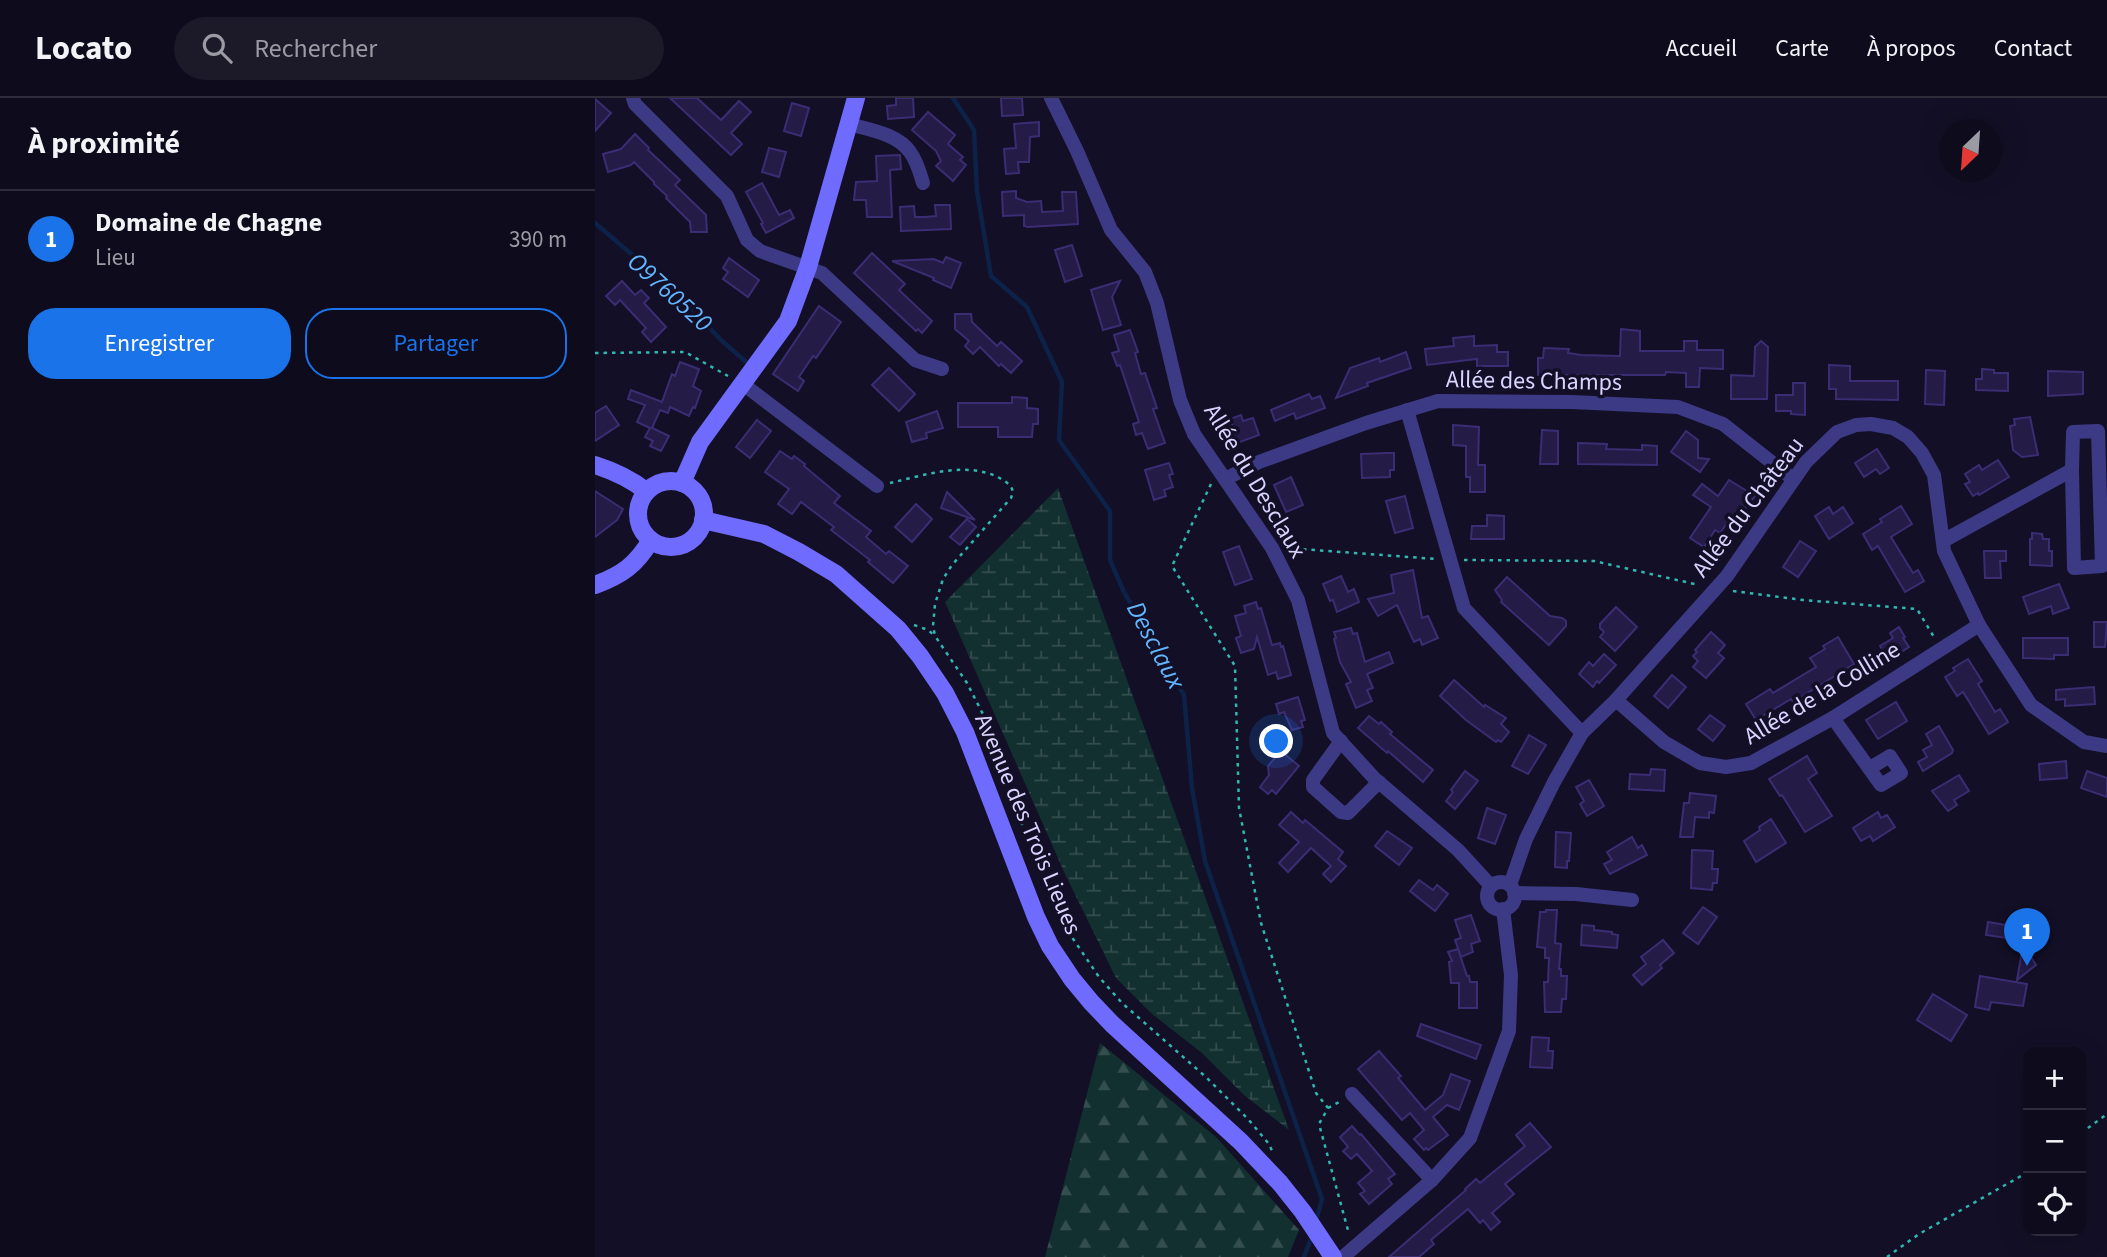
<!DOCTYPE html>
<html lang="fr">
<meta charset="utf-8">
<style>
body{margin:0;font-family:"Source Sans 3",sans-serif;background:#1c1929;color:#f1f3f6}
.controls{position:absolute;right:21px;bottom:21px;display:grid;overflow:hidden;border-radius:14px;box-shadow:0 7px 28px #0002}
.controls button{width:63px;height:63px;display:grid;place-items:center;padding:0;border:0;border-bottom:2px solid #2e2b3b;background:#0e0b1c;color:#f1f3f6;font:35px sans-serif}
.compass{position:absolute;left:1344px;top:21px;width:63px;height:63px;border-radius:50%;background:#0e0b1c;box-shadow:0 7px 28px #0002;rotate:205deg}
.you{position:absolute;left:682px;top:644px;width:24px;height:24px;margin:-18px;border:5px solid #fff;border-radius:50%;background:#1a73e8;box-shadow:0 0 0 10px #1a73e833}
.badge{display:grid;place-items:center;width:46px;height:46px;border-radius:50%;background:#1a73e8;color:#fff;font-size:23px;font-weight:700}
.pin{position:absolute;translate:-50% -58px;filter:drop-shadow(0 2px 4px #0008)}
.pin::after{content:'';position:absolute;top:37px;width:24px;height:21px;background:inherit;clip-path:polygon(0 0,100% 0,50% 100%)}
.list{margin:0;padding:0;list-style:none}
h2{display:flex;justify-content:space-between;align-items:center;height:91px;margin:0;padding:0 28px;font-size:30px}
h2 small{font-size:23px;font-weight:400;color:#9b9ba3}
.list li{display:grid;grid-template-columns:46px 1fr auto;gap:21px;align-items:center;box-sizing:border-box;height:98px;padding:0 28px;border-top:2px solid #2e2b3b}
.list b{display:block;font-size:26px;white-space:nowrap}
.list p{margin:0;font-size:23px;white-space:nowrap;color:#9b9ba3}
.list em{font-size:23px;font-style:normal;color:#9b9ba3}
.actions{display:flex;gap:14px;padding:21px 28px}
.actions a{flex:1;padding:16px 0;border:2px solid #1a73e8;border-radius:28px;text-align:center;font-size:24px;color:#1a73e8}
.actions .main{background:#1a73e8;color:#fff}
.icon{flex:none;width:38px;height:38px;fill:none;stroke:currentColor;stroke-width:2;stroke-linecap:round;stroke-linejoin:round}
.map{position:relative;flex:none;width:1512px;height:1159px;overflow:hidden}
header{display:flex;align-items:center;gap:42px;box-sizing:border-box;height:98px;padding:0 35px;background:#0e0b1c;border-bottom:2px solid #2e2b3b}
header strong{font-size:33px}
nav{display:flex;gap:38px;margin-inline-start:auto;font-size:24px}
.search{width:490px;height:63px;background:#1c1929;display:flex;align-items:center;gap:18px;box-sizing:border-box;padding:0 24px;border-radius:38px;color:#9b9ba3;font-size:26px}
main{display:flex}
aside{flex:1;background:#0e0b1c}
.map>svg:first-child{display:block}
.forest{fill:url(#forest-firs)}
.wetland{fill:url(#wetland-marsh)}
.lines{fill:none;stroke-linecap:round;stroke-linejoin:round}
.stream{stroke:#0c2248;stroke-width:4.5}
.building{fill:#241b47;stroke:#3b2d73;stroke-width:2}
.path{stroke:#2fb8b0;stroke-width:2.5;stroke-dasharray:3.5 5;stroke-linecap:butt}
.street{stroke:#3d3a85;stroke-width:14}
.secondary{stroke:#6f6bff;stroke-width:18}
.labels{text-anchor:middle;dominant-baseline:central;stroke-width:7;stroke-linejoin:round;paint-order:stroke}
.street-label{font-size:24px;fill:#d9d4ff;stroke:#130f26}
.water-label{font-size:26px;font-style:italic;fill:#62b6ff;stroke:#130f26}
</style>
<header>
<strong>Locato</strong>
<div class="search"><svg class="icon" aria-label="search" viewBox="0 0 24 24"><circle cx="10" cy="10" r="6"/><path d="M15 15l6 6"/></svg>Rechercher</div>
<nav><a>Accueil</a><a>Carte</a><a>À propos</a><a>Contact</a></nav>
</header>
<main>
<aside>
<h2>À proximité<small></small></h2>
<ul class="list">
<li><span class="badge">1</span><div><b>Domaine de Chagne</b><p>Lieu</p></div><em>390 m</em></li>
</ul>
<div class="actions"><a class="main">Enregistrer</a><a>Partager</a></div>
</aside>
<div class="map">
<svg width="1512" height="1159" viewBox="0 0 1512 1159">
<defs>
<pattern id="forest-firs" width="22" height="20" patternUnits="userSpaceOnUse" patternTransform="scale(1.75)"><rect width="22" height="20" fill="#12302f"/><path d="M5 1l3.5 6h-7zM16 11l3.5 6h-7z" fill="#344d4e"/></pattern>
<pattern id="wetland-marsh" width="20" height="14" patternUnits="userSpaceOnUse" patternTransform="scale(1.75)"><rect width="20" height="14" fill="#12302f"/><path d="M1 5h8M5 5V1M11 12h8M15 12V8" fill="none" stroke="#344d4e"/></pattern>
</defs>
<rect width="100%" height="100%" fill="#130f26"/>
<path class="forest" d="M505,945l116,94 83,93 -11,27h-243z"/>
<path class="wetland" d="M463,390l231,642 -45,-35 -42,-42 -50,-39 -36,-36 -51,-104 -120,-272z"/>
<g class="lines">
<g class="stream">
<path d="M358,0l21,32 3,61 14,85 36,31 35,75 -3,58 51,71v49l14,32 60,103 8,93 13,73 117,338 -6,22"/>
<path d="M0,125l81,69 45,48 24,21"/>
<path d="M709,1159l6,-16"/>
</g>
</g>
<g class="building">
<path d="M75,0h27l24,22 18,-19 12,11 -20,21 11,11 -11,11z"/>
<path d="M301,0h17l1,19 -26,2 -1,-13 9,-1z"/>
<path d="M406,0h21l1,17 -21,1z"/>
<path d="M0,1l16,14 -16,18z"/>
<path d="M197,5l17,5 -8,28 -17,-5z"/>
<path d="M333,14l27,23 -7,9 15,13 -3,3 6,5 -13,16 -17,-15 5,-5 -5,-10 -24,-21z"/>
<path d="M444,24v14l-9,1 -1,25h-11l1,11 -13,1 -2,-25 12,-1 -2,-24z"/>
<path d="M40,36l14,14 -1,2 32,30 -5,5 31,30 1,17h-16l-1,-10 -24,-24 1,-2 -13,-12v-2l-20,-20 -3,3 -23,7 -5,-18 18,-5z"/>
<path d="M174,50l17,4 -7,25 -17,-5z"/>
<path d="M305,57l1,14 -11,1 2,47h-25l-1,-17h-12l2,-18 21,-1 -1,-25z"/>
<path d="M167,85l17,32 11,-5 4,8 -28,15 -5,-9 2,-1 -17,-31z"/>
<path d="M421,93v7l11,4 14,-1 1,11 21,-1 -1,-19h14l2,32 -50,3 -4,-1v-11l-21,1 -1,-24z"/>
<path d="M340,107h15l1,24 -50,2 -1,-24 14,-1 1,11h10l11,-1z"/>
<path d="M477,147l10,31 -17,6 -10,-32z"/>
<path d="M277,155l33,31 -6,6 33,31 -10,12 -4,-4 -2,2 -62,-58z"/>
<path d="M351,159l15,6 -10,25 -18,-8 1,-2 -42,-17 42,-2 9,4z"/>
<path d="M134,160l30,22 -11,17 -25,-18 5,-7 -5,-4z"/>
<path d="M27,183l13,14 6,-5 8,8 -5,5 22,24 -15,15 -9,-10 4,-4 -26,-28 -5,5 -9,-9z"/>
<path d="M525,183l-8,16 9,28 -18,5 -12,-40z"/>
<path d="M224,208l22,16 -25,36 -3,-2 -14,21 5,4 -6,10 -25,-17z"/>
<path d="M360,216h16l1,8 25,24 4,-4 21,19 -11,12 -10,-9 -2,2 -19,-19 -7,7 -8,-8 4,-5 -14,-12z"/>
<path d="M1026,231l19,2v20h44v-10h13v9h26v19l-23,-1 -1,19h-13v-14l-20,-1 -1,3h-127v-17h5l1,-10 25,1 -1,4 13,2 39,1z"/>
<path d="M535,232l8,22 -3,1 6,21 4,-1 12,35 -4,1 12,34 -17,6 -6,-16 -6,2 -3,-11 6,-2 -19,-57 -3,1 -5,-13 7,-2 -5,-16z"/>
<path d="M879,238v10l23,-1v7h11v14h-31v-7l-50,6 -2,-16 29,-3 -1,-8z"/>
<path d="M1166,243l7,6 -1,52h-36v-24l23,1 1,-29z"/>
<path d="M811,254l5,16 -44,15 1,3 -32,12 14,-30 29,-10 1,4z"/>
<path d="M85,264l19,7 -6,17 8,5 -6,17 -2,-1 -4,9 -19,-9 -2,6 -8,-3 -8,18 17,8 -8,15 -11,-5 3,-5 -8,-4 5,-9 -13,-6 8,-17 -17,-6 3,-9 31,12 10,-28 3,2z"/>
<path d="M1234,267l21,1v15h48v19l-62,-1v-10h-7z"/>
<path d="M294,270l26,26 -16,17 -27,-26z"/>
<path d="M1387,271l12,1v3h14v18l-32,-1v-11h6z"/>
<path d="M1331,272l19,1 -1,34 -19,-1z"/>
<path d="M1453,273l35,1v22l-35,2z"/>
<path d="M1198,285h12v32l-14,-1v-3h-15v-16h17z"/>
<path d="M714,296l3,5 8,-3 5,12 -29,11 -2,-6 -19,8 -4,-11z"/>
<path d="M417,299l15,1v10l11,1v15h-5l-1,13h-34v-10h-40v-24h54z"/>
<path d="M11,308l13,19 -24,16v-28z"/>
<path d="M342,313l6,17 -17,5 1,5 -15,4 -6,-20z"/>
<path d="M646,317l2,6 10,-3 6,17 -30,11 -6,-17 9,-4 -2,-6z"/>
<path d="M1435,319l8,38 -16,2 -9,-7 -3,-24 5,-1 -1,-6z"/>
<path d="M162,322l14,11 -21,27 -14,-11z"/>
<path d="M858,327l26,2 -1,38h7v27h-15v-15h-4v-31l-13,-1z"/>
<path d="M947,332l16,1v33h-18z"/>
<path d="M1091,333l12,9v18l11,1 -9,13 -29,-20z"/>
<path d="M983,345l29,1 -1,5 36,1v-5l15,1v19l-79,-1z"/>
<path d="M1282,351l12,19 -9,6 -4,-5 -12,8 -9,-14z"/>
<path d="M185,353l12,8 2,-3 11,8 -1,2 36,30 -6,7 37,28 -5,6 20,17 3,-3 19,15 -15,17 -25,-21 2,-2 -39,-30 3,-3 -33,-25 -9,12 -14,-10 11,-15 -24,-17z"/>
<path d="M792,355h7v17h-4v7l-28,1 -1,-24z"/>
<path d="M1403,362l11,17 -30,18 -1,-2 -5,3 -8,-12 5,-2 -5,-8 14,-9 3,5z"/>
<path d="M574,365l4,11 -4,1 4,12 -9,3 2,6 -12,4 -9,-30z"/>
<path d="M696,379l12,28 -17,7 -12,-27z"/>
<path d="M1134,382l26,16 -17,22 -5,-3 -13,18 -5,-3 -11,17 -14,-9 21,-31 -18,-12 9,-11 16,12z"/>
<path d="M0,393l28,18 -6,11 -22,17z"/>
<path d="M352,394l28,28 -34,-12z"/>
<path d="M810,398l8,32 -18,5 -9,-32z"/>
<path d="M321,406l16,15 -20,23 -17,-15z"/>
<path d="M1306,408l11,18 -21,13 22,36 5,-3 6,11 -19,11 -27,-46 -6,4 -9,-16 19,-12 -2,-3z"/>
<path d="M1234,409l4,7 10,-7 10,16 -24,16 -14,-23z"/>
<path d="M892,417l17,1v23h-33l1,-13h15z"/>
<path d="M372,421l9,8 -16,18 -10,-8z"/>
<path d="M1437,435l10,1 1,5h6v12h3v15l-22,-1v-26h2z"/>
<path d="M1205,443l16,10 -18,26 -15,-10z"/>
<path d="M644,448l13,33 -17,6 -12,-33z"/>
<path d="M1389,453h22v10h-6l1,17h-16z"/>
<path d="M818,472l9,48 6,-2 10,22 -16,7 -2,-6 -6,3 -17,-37 -19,11 -10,-17 26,-6 -3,-18z"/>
<path d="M746,478l7,16 6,-3 5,13 -22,10 -4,-12 -3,1 -7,-17z"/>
<path d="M912,479l43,39 12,2 4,3v5l-17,19 -48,-43 1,-2 -7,-10z"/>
<path d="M1464,486l10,24 -16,6 -2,-8 -22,8 -6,-17z"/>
<path d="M661,504l2,7 3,-1 11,37 8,-2 1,4 2,-1 8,29 -13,4 -2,-7 -8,3 -11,-38 -3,12 -13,4 -5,-15 5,-2 -6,-20 11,-3 -2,-7z"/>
<path d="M1021,509l21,20 -22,24 -15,-14 4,-5 -4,-4v-4z"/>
<path d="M1499,524h13l-2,25h-11z"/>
<path d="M1304,529l6,10 -2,1 6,9 -20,13 -9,-14 13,-8 -3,-5z"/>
<path d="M756,530l2,6 4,-1 8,29 24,-10 4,11 -26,11 6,14 -6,2 5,11 -16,7 -10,-24 5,-2 -11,-20 -6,-23 2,-1 -2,-6z"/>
<path d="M1116,534l14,13 -7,8 6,5 -18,20 -13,-11 5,-6 -5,-5 4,-4 -2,-2z"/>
<path d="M1243,539l16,27 -61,38 -2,-3 -35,21 -10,-16 24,-15 3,4 43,-26 -6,-9 15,-9 -2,-3z"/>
<path d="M1428,540h45v17h-14v4l-31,-1z"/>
<path d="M1009,556l12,11 -17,18 -2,-2 -4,6 -14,-13 10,-12 4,4z"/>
<path d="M1373,561l14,22 -4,3 17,28 5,-3 8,13 -19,12 -26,-42 -6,4 -12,-19 10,-6 -2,-3z"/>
<path d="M1077,577l14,12 -18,21 -14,-12z"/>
<path d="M859,582l30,27 1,-2 21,13 -5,6 8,8 -8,10 -3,-2 -2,2 -30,-22 -26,-24z"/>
<path d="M1499,589l1,17 -30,2v-7l-9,1v-10z"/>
<path d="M703,599l7,23 -4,1 2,6 -11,3 -8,-18 -5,2 -3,-10z"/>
<path d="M1301,604l11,19 -29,18 -12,-19z"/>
<path d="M1115,617l15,11 -12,15 -15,-12z"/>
<path d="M774,618l10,8 2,-2 11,10 -2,2 43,36 -10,12 -35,-31 -1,2 -29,-25z"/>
<path d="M1344,628l14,24 -1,3 -29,18 -5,-9 9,-5 -4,-7 9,-5 -6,-11z"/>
<path d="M934,637l17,10 -18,29 -16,-8z"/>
<path d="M686,653l18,15 -23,28 -4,-4 -4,4 -8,-7 9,-12 -1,-9z"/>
<path d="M1212,658l10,17 -9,6 24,37 -27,16 -23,-37 -2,1 -11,-17z"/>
<path d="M1471,663l1,17 -27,2 -1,-16z"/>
<path d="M1056,671l14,1 -1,21 -35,-2 1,-15 20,1z"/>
<path d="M870,673l13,10 -23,28 -9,-8 7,-9 -2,-2z"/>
<path d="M1492,673l20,7v19l-26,-9z"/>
<path d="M1364,677l10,16 -15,9 3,5 -9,6 -16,-20z"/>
<path d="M994,682l15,26 -17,10 -7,-12 4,-3 -8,-14z"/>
<path d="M1095,695l26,3 -2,17 -5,-1v6l-14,-1 -2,20h-13l4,-34h5z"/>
<path d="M892,710l19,7 -11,29 -17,-6z"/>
<path d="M696,714l12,11 2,-3 38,32 -5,7 8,7 -15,16 -8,-8 8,-8 -20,-18 -23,24 -9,-9 20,-21 -20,-17z"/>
<path d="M1283,714l3,6 6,-3 8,12 -22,14 -3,-5 -9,5 -8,-13z"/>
<path d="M1176,721l15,24 -30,19 -12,-21 16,-11 -1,-3z"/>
<path d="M792,733l25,17 -13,17 -24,-19z"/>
<path d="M961,734l15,1 -2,28h-2v7l-12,-1z"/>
<path d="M1037,739l6,11 4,-3 5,10 -37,19 -6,-10 8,-4 -5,-8z"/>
<path d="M1097,752l21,1 -1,18h6l-1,14h-4l-1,7 -21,-2z"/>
<path d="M824,782l14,10 4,-5 11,9 -13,17 -25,-20z"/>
<path d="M1108,809l14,10 -19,27 -15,-11z"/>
<path d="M951,812h11l-2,33 6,1 -2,25h2v7h6l-1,23h-4l-1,13h-16l-1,-30h4l1,-24h-4v-10l-8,-1 3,-35h6z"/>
<path d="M876,817l9,26 -9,3 2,8 -12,5 -6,-17 6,-2 -6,-18z"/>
<path d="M1393,824l48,8 -2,12 -48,-7z"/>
<path d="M987,827l12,1v4l18,2v2l6,1 -1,13 -36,-3z"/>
<path d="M1068,842l11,13 -14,12 2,3 -20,17 -9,-10 13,-11 -5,-7z"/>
<path d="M1428,847l13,20 -19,15z"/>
<path d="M863,851l9,27h2l1,6h7v26h-18v-25h-8l-2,-21 3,-1 -4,-9z"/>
<path d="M1385,878l47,8 -4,22 -32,-4 -2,8 -14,-3z"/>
<path d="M1338,896l34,21 -16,26 -34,-21z"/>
<path d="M826,926l60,21 -5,14 -59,-23z"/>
<path d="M937,939l17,1 -1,13h5l-1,17 -22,-1z"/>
<path d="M784,953l22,25 -3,2 27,32 18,-15 8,-21 19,7 -11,29 -12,-5 -14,12 15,18 -20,15 -2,-2 -2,2 -10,-11 10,-9 -14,-17 -8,7 -44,-51z"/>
<path d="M935,1025l21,24 -46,37 9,10 -22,19 8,9 -9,8 -8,-10 -3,3 -12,-14 -37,31 3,4 -15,13h-30l77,-67 -1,-1 11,-10 4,4 45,-37 -9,-11z"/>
<path d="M757,1028l8,9 1,-1 34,40 -7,5 4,5 -23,20 -9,-10 5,-3 -7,-8 14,-12 -15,-17 -6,5 -8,-8 5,-4 -8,-10z"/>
</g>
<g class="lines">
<g class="path">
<path d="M0,255l90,-1 43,24"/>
<path d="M295,385c39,-9 88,-26 121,3l2,6 -2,6 -59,67 -9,14 -8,25 -2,22 2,10 32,47 23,45 14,38 2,19 5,13 54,129 34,50 23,26 85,75 41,41 21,25 4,9"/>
<path d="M616,386l-39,82 63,100 4,142 22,115 55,170 12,15 -9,16 30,110"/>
<path d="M691,450l150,11"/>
<path d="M869,462l130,1 105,24"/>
<path d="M1138,493l70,9 114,9 17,28"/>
<path d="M319,527l14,5 7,6"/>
<path d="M733,1010l13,-7"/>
<path d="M1486,1035l26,-19"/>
<path d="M1292,1159l32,-23 109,-62"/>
</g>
<g class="street">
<path d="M38,0l2,6 92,92 20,44 13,11 62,22 93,87 27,9"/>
<path d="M456,0l26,53 34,79 34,42 12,31 23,97 14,34 78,114 26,52 35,133 41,45 84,72 33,36"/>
<path d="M254,26c21,6 49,10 61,28 7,9 10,21 13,31"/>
<path d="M148,286l134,102"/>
<path d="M812,312l57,198 118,125"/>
<path d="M630,381l34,-17 107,-39 72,-22 134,1 106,5 45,17 70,55"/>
<path d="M1348,443l129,-71 2,98 28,-2 -4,-135 -25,1 -1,38"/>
<path d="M1021,602l48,42 36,21 26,4 25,-4 82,-45 146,-93"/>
<path d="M1238,620l48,67 20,-12 -11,-17 -20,12"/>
<path d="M746,643l-28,39v7l28,25 7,1 31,-31"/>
<circle cx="906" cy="798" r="14"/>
<path d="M915,787l16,-46 28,-57 28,-49 34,-33 111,-124 79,-114 31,-30 19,-7 15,-1 22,4 15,9 14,16 12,22 10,76 35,74 52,80 53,37 23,4"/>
<path d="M919,795l62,1 56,6"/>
<path d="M757,996l80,86"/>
<path d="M748,1159l89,-77 38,-42 39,-107 2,-56 -8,-66"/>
</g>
<g class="secondary">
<path d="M0,367c19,6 36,14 51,26"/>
<circle cx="76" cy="416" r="33"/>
<path d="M87,385l18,-41 88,-121 20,-54 48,-169"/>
<path d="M108,422l61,14 35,18 37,22 62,55 22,27 25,37 20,39 71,185 14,29 22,33 19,23 21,22 129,118 39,41 23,29 30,45"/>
<path d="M0,487c27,-10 41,-20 56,-45"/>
</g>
</g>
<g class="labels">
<g class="street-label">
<text transform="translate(939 283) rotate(1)">Allée des Champs</text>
<text transform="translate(660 383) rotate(59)">Allée du Desclaux</text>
<text transform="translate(1153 409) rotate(-53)">Allée du Château</text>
<text transform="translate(1227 595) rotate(-31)">Allée de la Colline</text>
<text transform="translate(433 726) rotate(67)">Avenue des Trois Lieues</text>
</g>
<g class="water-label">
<text transform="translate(75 194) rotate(42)">O9760520</text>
<text transform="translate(561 547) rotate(62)">Desclaux</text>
</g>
</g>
</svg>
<div class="controls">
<button>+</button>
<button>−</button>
<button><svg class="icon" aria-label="locate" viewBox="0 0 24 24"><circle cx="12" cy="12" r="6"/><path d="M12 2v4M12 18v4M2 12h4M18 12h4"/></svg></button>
</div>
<svg class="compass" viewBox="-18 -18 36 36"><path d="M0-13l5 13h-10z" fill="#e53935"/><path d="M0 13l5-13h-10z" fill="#9b9ba3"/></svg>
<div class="you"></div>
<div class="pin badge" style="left:1432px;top:868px">1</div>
</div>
</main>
